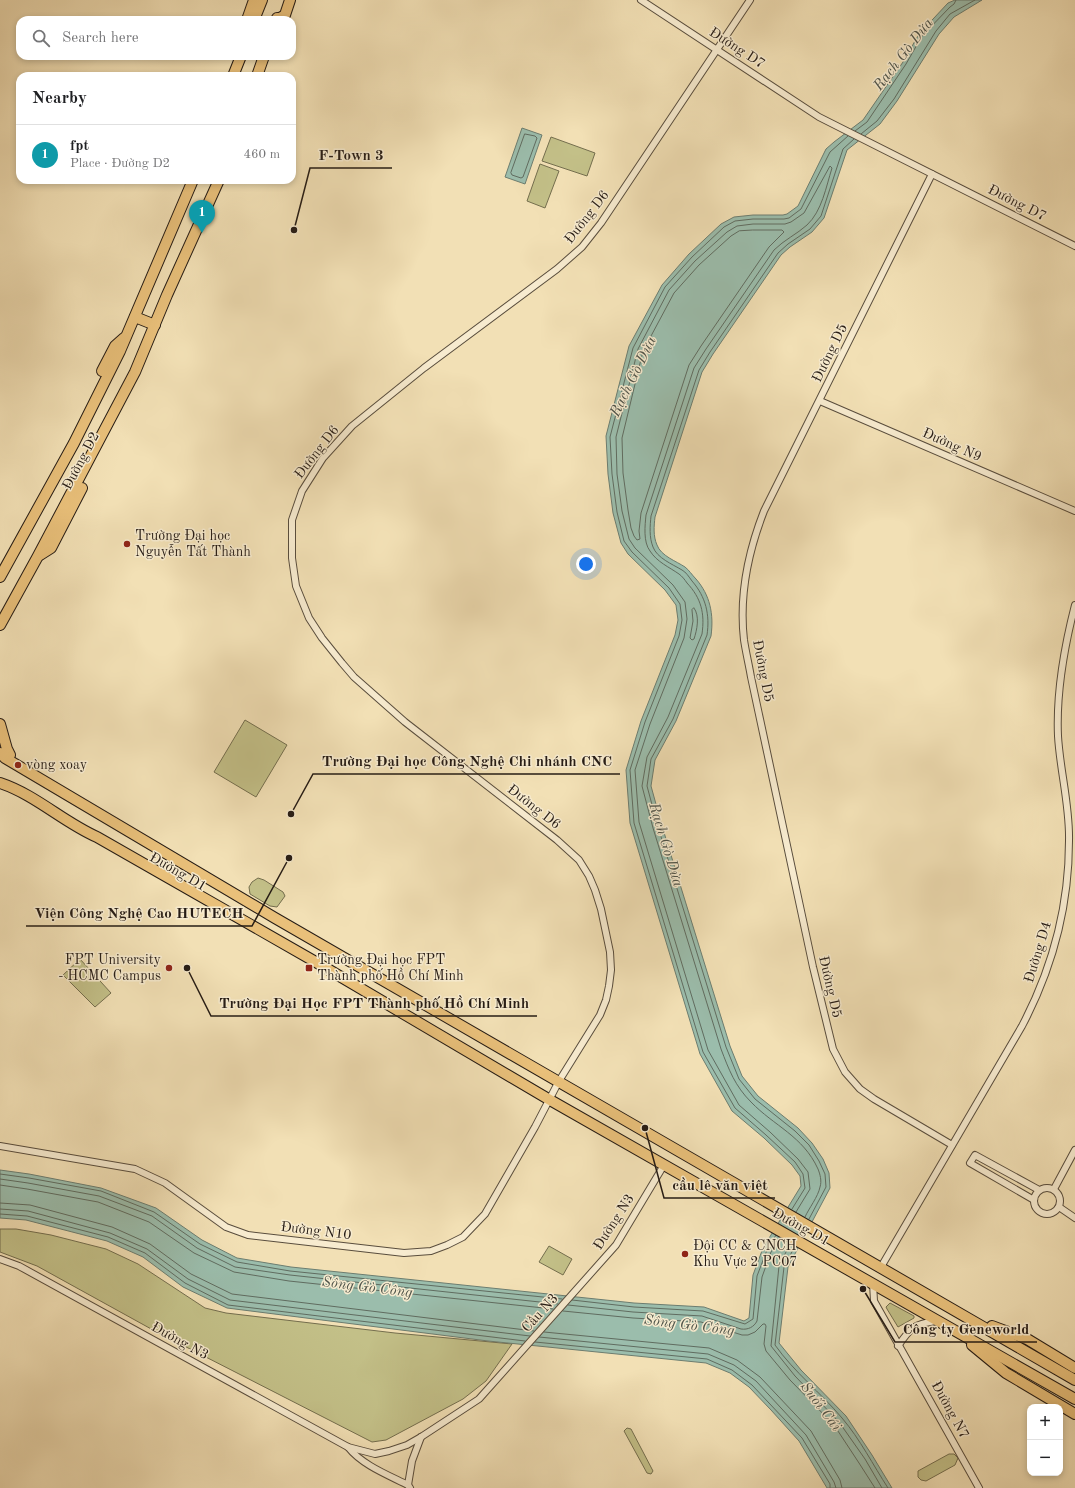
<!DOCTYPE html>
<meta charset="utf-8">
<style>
body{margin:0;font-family:"Old Standard TT",serif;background:#f6f6f6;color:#202124}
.controls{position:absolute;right:12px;bottom:12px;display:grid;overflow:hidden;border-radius:8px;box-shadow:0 2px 6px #0003}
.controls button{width:36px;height:36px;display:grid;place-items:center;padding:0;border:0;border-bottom:1px solid #e0e0e0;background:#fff;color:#202124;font:20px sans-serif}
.you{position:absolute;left:586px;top:564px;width:14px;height:14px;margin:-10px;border:3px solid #fff;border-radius:50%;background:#1a73e8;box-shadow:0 0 0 6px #1a73e833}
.badge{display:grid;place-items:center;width:26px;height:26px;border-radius:50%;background:#7c3aed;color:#fff;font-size:13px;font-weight:700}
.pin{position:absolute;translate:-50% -33px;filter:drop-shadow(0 1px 2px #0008)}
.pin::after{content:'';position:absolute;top:21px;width:14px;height:12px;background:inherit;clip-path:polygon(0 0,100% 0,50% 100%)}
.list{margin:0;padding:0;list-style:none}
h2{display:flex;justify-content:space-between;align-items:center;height:52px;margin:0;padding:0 16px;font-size:17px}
h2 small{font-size:13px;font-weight:400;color:#757577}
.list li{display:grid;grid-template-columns:26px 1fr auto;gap:12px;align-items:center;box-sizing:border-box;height:60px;padding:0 16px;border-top:1px solid #e0e0e0}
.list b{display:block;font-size:15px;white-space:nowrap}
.list p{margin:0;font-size:13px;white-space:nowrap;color:#757577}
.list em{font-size:13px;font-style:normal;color:#757577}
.icon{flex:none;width:22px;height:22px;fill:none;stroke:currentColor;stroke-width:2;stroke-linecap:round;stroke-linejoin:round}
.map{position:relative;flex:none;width:1075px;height:1488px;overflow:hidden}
.search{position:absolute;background:#fff;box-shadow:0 2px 6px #0003;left:16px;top:16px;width:280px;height:44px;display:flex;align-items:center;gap:10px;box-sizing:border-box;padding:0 14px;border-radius:12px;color:#757577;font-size:15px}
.panel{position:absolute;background:#fff;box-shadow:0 2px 6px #0003;left:16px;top:72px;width:280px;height:112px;border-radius:12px}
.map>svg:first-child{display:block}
.green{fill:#c3c088;stroke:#746e4e}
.water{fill:#9bbdac;stroke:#6c7d70}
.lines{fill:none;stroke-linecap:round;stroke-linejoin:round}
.shore{stroke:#606c60;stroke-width:1}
.minor-casing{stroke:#594d3d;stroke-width:8}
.primary-casing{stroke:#261c15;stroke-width:12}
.minor{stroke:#f7ebcf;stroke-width:6}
.primary{stroke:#e9c07a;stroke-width:10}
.poi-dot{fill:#8f2418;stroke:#f7ebcf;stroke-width:1.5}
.labels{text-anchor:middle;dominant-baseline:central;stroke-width:3;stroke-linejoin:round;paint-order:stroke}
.street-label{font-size:14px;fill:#261c15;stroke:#f7ebcf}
.poi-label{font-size:14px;fill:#261c15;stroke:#f7ebcf;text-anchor:start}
.water-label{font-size:15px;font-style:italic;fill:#4f544a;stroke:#f7ebcf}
.leader{fill:none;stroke:#261c15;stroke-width:1.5}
.callout-dot{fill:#261c15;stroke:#f7ebcf;stroke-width:1.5}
.callout-label{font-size:15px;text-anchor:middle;font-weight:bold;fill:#261c15;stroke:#f7ebcf;stroke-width:3;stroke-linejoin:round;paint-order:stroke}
</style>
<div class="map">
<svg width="1075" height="1488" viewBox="0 0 1075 1488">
<rect width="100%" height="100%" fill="#f2e0b5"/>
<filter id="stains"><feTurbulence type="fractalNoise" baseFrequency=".005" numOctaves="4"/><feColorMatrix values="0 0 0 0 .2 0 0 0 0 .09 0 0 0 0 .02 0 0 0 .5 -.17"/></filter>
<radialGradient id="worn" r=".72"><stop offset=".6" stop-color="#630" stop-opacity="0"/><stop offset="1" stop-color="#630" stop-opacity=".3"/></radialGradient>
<g class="green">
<path d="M551,137l44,16 -8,23 -45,-15z"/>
<path d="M540,164l19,7 -14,37 -18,-7z"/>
<path d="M245,720l42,25 -31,52 -42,-25z"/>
<path d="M258,878l6,2 19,12 2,4 -8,11 -7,-1 -20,-12 -1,-7 3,-5z"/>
<path d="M80,959l31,34 -16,14 -32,-32z"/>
<path d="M0,1229h16l35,6 55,14 32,15 67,44 21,5 169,20 117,11 -26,37 -23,18 -77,41 -14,2 -219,-112 -116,-64 -37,-14z"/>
<path d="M549,1246l23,13 -9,16 -24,-13z"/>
<path d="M890,1303l24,13v2l-16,9 -11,-18 -1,-2z"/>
<path d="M627,1428l4,1 22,42 -2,3 -4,-1 -23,-42z"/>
<path d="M949,1454h5l4,4 -3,7 -29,16 -5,-1 -3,-3v-6z"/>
</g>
<g class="water">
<path d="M955,0h27l-28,17 -15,17 -42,67 -17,23 -33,26 -23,68 -12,14 -22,15 -9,8 -68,99 -11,18 -47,145c-1,9 -2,19 2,28 4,11 19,16 28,22 4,3 7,8 11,12 14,16 18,35 15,57l-35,85 -21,39 -4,26 11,40 68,220 12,30 16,20 40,32 14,15 11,16 6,14 1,15 -42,79 -9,76 22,27 45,46 26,39 20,33h-65l-28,-47 -28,-31 -22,-23 -19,-14 -24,-10 -218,-22 -261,-33 -44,-21 -40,-30 -36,-16 -81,-21 -26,-2v-48l29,4 72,14 55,20 46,32 35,18 54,9 343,36 70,4 40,14 5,-3 4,-43 10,-27 38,-62 -1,-10 -8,-11 -28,-27 -32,-27 -32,-57 -70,-231 -4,-53 15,-49 34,-86 3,-15 -2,-15 -11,-15 -37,-36 -7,-11 -8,-30 -5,-39 -2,-38 23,-90 33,-61 27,-31 32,-30 13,-7 19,-2h30l4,-1 11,-8 28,-57 8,-7 29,-22 40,-58 16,-28 29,-31z"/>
<path d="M522,128l20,7 -17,49 -20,-7z"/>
</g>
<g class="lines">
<g class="shore">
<path d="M855,131l12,-9 39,-58 16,-28 28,-29 4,-3 2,-4"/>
<path d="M525,134l10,2 2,2 -14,39 -2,1 -9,-3 -1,-2z"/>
<path d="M861,134l16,-13 17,-22 42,-68 14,-17 25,-14"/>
<path d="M753,230h29l2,2 -15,15 -68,99 -12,19 -48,148 -2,18 1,8 -3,1 -3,-4 -3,-8 -3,-18 -5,-37 -1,-35 21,-87 31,-58 25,-28 32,-29 8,-5z"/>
<path d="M694,608c6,8 3,22 0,31l-2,1 -2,-2 3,-17 -1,-11z"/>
<path d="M0,1174l29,4 72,13 53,21 46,32 37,18 53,9 272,28"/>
<path d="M0,1179l28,4 71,13 53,20 45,32 38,19 55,8 268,29"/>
<path d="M0,1185l27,4 71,13 51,20 45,31 40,19 55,9 264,28"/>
<path d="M0,1203l30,2 82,22 38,17 41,30 41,20 302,37"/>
<path d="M0,1209l28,2 82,22 37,16 41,30 42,21 300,36"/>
<path d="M792,1209l13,-21 -2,-14 -8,-12 -29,-27 -31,-27 -32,-56 -69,-229 -4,-53 15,-48 34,-86 3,-16 -2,-16 -11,-16 -37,-36 -8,-11 -7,-29 -5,-38 -2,-37 23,-89 32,-61 27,-30 32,-30 11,-6 18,-2h31l5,-1 12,-9 29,-57 18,-16"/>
<path d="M796,1212l14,-23 -2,-17 -10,-13 -28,-27 -31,-27 -31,-55 -69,-228 -4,-52 15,-46 34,-86 3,-19 -2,-17 -12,-17 -38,-37 -6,-9 -7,-28 -5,-37 -1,-37 22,-88 31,-59 26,-29 32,-29 10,-6 16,-2h32l6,-2 13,-9 26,-47 2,2c-6,19 -10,43 -25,57 -10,9 -23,15 -33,25l-68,99 -12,19 -48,147c-1,10 -3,27 4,36 7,11 19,16 29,23 3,2 6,6 8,9 14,15 18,30 15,51l-34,83 -21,40 -5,29 11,42 68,221c8,21 14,37 30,53 23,24 52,34 67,67 2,5 4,12 2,18 -2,10 -11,21 -15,30"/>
<path d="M0,1214l27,2 81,21 37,16 40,30 43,22 297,36"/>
<path d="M809,1219l17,-32 -1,-13 -6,-13 -10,-16 -14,-14 -40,-32 -16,-20 -13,-32 -68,-220 -11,-41 4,-27 22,-40 34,-84c3,-20 -1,-38 -15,-54 -3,-4 -6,-9 -10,-11 -10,-6 -25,-12 -29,-23 -4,-10 -3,-21 -2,-31l48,-146 11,-18 68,-99 10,-9 22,-15 11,-13 22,-67 11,-10"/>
<path d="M790,1244l-11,22 -8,80 24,30 44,46 26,37 17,29"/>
<path d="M795,1246l-11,21 -9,78c19,27 46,48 67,73 18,21 31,47 46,70"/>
<path d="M572,1300l62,7 69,4 42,13 8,-5 4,-43 10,-26 9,-15"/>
<path d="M568,1305l65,7 69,4 39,13c7,1 13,-2 16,-8l5,-44 9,-25 9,-14"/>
<path d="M563,1311l70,7 68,4 41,13h6l7,-3 8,-8h2l1,2 -2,18 2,7 24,29 44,45 25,38 16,25"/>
<path d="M544,1332l165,16 28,12 23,17 51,54 29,49 2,8"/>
<path d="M539,1337l169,17 26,11 22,16 50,54 28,47 2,6"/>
<path d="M535,1342l172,17 25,11 20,15 50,53 28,46v4"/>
</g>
<g class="minor-casing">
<g id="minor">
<path d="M641,0l178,117 256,129"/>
<path d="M932,174l-168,337c-16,41 -25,85 -20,129 2,13 5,25 7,37l62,290 20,82 12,23 15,17 14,10 78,46"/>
<path d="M820,401l255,110"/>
<path d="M0,1146l135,23 30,14 61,44 22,8 156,18 27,-2 16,-6 16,-8 22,-23 50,-87 24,-46 41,-66 6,-15 3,-14 2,-16 -1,-18 -9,-43 -6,-19 -6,-14 -10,-16 -22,-20 -152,-118 -51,-45 -12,-14 -20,-25 -13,-20 -13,-32 -4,-28v-38l10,-29 21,-33 29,-32 72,-58 133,-99 25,-22 19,-24 149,-223"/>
<circle cx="1047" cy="1201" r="13"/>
<path d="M1054,1189l21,-39"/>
<path d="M1034,1200l-64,-37 5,-8 64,35"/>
<path d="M1059,1207l16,11"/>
<path d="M0,1259l19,7 329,181 27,7 14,-3 18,-6 14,-8 58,-38 137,-154 48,-80"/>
<path d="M881,1267l141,-241c30,-57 47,-121 47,-185 1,-35 -9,-70 -11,-105 -2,-45 6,-88 17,-131"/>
<path d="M873,1283l1,18 105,187"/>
<path d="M898,1346c13,-19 16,-22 38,-25"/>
<path d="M348,1447c14,18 40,28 60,38l2,3"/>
<path d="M408,1485l4,-24 9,-24"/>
</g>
</g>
<g class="primary-casing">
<g id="primary">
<path d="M277,18h3l5,-3 5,-15"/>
<path d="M247,20l7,-20"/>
<path d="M254,20l8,-20"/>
<path d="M233,76l8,-20"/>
<path d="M257,76l7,-20"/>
<path d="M135,317l20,8"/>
<path d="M102,371l13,-25 9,-8"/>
<path d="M40,555l11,-7 31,-60"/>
<path d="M0,577l74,-134 46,-92 73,-171"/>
<path d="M0,625l38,-69 97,-184 32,-77 52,-115"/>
<path d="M0,724l7,25 3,6"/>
<path d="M0,753l5,5 270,160 800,462"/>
<path d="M0,783c36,12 63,39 97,54l217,124 236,139 525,299"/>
<path d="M992,1326l35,13 48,29"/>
<path d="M972,1345l34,28 69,41"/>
</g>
</g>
<use href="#minor" class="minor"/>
<use href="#primary" class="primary"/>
</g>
<g class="poi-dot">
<circle cx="127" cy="544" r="4"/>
<circle cx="18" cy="765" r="4"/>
<circle cx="169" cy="968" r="4"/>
<rect x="305" y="964" width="8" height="8" rx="2"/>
<circle cx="685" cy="1254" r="4"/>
</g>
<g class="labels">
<g class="street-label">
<text transform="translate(737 48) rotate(33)">Đường D7</text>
<text transform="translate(1017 203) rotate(27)">Đường D7</text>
<text transform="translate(587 217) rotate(-52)">Đường D6</text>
<text transform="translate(830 353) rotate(-64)">Đường D5</text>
<text transform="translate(952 445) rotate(24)">Đường N9</text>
<text transform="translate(317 452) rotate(-52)">Đường D6</text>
<text transform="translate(81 461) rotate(-62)">Đường D2</text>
<text transform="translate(763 671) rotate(79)">Đường D5</text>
<text transform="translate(534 807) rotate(38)">Đường D6</text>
<text transform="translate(178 872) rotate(30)">Đường D1</text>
<text transform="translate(1038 952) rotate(-73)">Đường D4</text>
<text transform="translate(830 987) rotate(77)">Đường D5</text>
<text transform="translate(614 1222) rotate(-57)">Đường N3</text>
<text transform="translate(801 1227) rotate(29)">Đường D1</text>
<text transform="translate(316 1231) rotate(7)">Đường N10</text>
<text transform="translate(540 1313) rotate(-48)">Cầu N3</text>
<text transform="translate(180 1341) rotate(29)">Đường N3</text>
<text transform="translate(950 1410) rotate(61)">Đường N7</text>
</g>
<g class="poi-label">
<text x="135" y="536">Trường Đại học<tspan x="135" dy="16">Nguyễn Tất Thành</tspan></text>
<text x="26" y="765">vòng xoay</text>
<text x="161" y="960" text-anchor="end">FPT University<tspan x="161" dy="16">- HCMC Campus</tspan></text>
<text x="317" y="960">Trường Đại học FPT<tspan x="317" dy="16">Thành phố Hồ Chí Minh</tspan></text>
<text x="693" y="1246">Đội CC &amp; CNCH<tspan x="693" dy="16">Khu Vực 2 PC07</tspan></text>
</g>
<g class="water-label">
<text transform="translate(904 55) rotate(-52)">Rạch Gò Dừa</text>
<text transform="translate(634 377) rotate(-64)">Rạch Gò Dừa</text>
<text transform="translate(665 845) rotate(73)">Rạch Gò Dừa</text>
<text transform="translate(367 1288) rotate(7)">Sông Gò Công</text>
<text transform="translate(689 1326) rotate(7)">Sông Gò Công</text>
<text transform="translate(820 1407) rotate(53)">Suối Cái</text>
</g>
</g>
<path class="leader" d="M294 230L310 168H392M291 814L313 774H620M289 858L252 926H26M187 968L211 1016H537M645 1128L664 1198H775M863 1289L895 1342H1037"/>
<g class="callout-dot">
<circle cx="294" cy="230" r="4"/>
<circle cx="291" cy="814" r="4"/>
<circle cx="289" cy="858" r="4"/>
<circle cx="187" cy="968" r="4"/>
<circle cx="645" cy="1128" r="4"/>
<circle cx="863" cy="1289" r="4"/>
</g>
<g class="callout-label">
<text x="351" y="160">F-Town 3</text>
<text x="467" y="766">Trường Đại học Công Nghệ Chi nhánh CNC</text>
<text x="139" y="918">Viện Công Nghệ Cao HUTECH</text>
<text x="374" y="1008">Trường Đại Học FPT Thành phố Hồ Chí Minh</text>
<text x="720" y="1190">cầu lê văn việt</text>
<text x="966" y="1334">Công ty Geneworld</text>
</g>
<rect width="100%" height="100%" filter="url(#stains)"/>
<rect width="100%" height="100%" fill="url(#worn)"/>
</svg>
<div class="controls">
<button>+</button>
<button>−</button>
</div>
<div class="you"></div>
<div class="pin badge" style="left:202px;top:233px;background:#0f9aa8">1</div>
<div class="search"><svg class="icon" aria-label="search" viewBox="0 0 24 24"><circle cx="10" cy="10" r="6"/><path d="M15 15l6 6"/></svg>Search here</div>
<section class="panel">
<h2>Nearby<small></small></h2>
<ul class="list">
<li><span class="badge" style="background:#0f9aa8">1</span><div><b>fpt</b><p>Place · Đường D2</p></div><em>460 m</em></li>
</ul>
</section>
</div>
